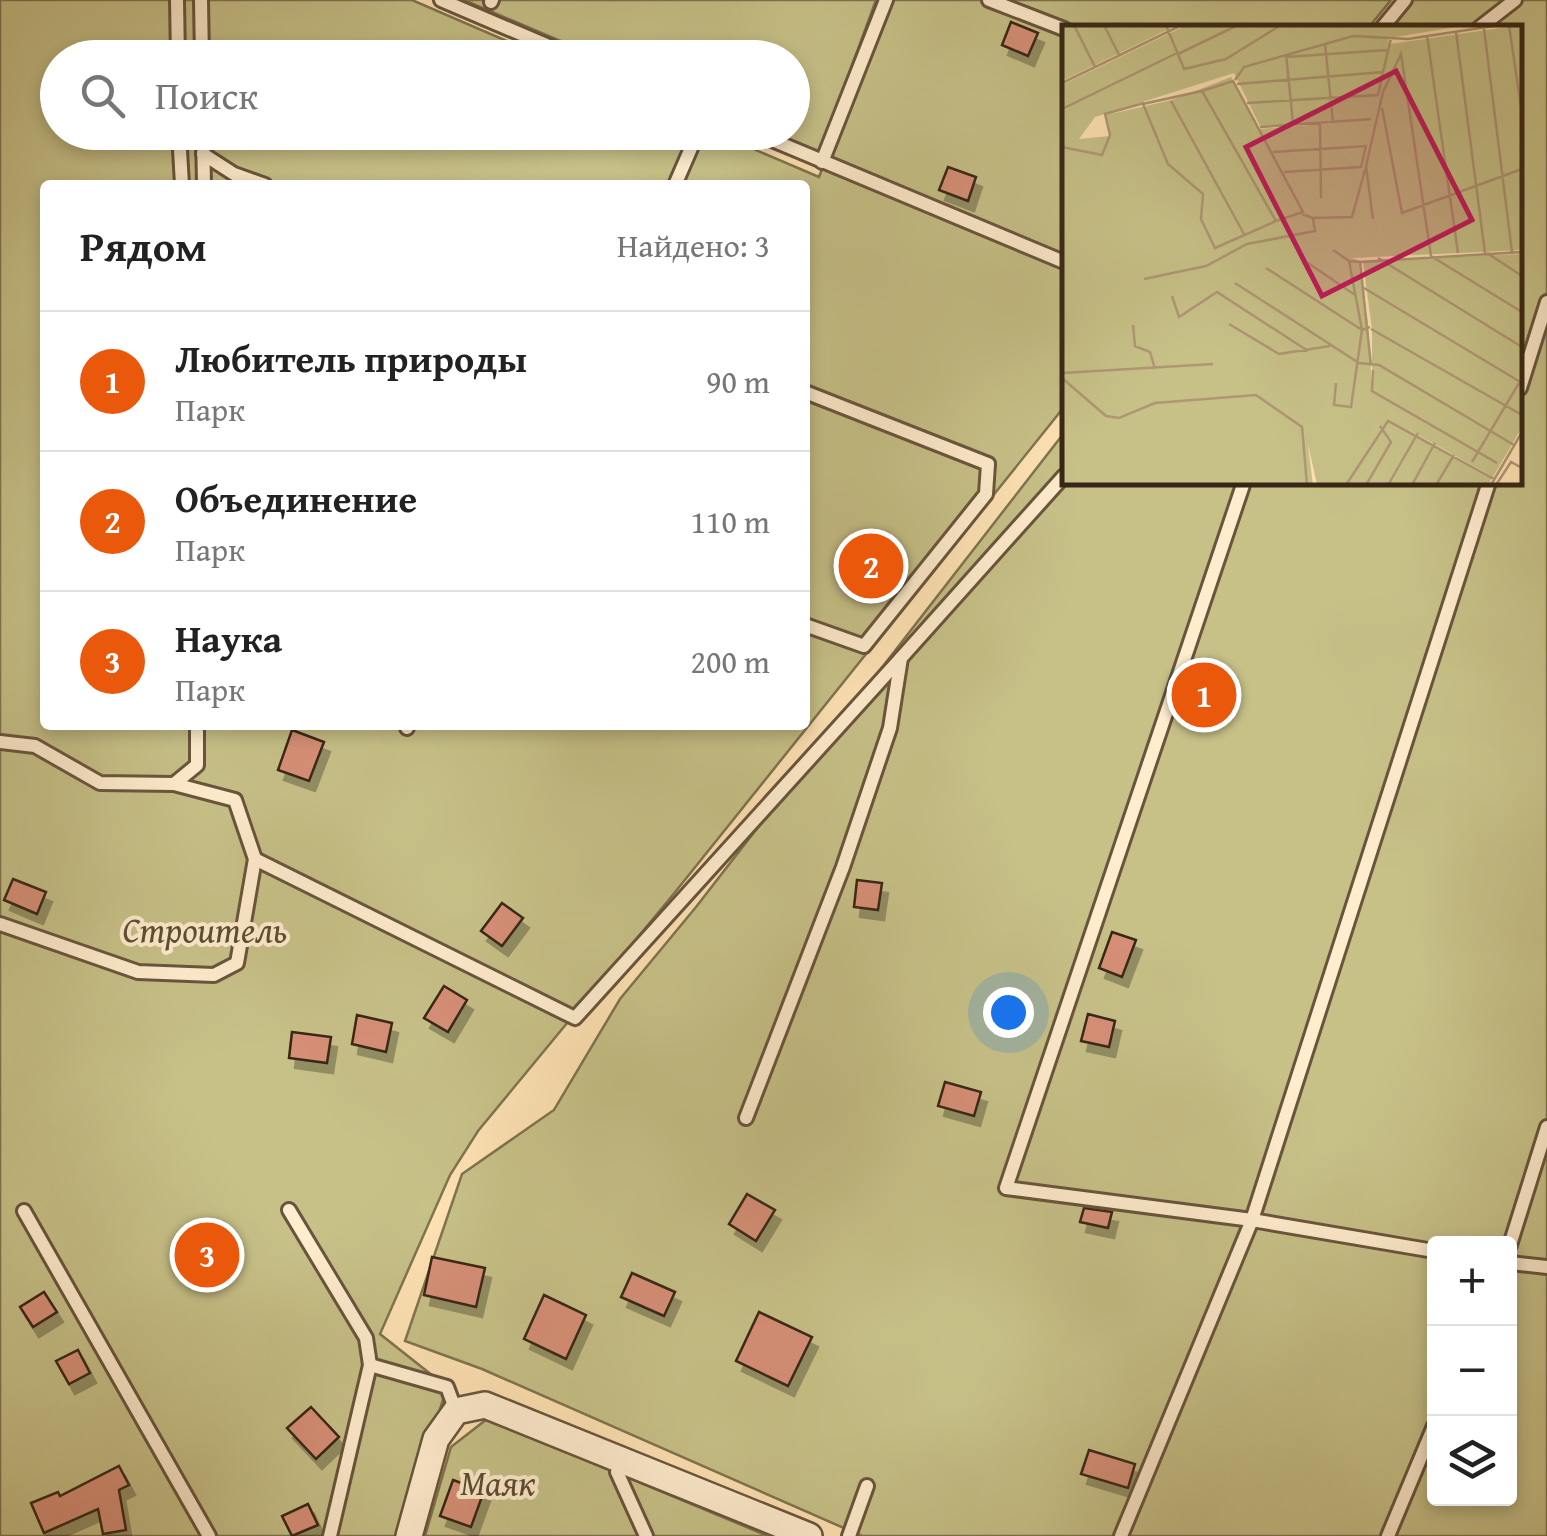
<!DOCTYPE html>
<html lang="ru">
<meta charset="utf-8">
<style>
body{margin:0;font-family:"Gentium Book Plus",serif;background:#f6f6f6;color:#222}
.controls{position:absolute;right:30px;bottom:30px;display:grid;overflow:hidden;border-radius:10px;box-shadow:0 5px 15px #0003}
.controls button{width:90px;height:90px;display:grid;place-items:center;padding:0;border:0;border-bottom:2px solid #e0e0e0;background:#fff;color:#222;font:50px sans-serif}
.you{position:absolute;left:1008px;top:1012px;width:35px;height:35px;margin:-25px;border:8px solid #fff;border-radius:50%;background:#1a73e8;box-shadow:0 0 0 15px #1a73e833}
.badge{display:grid;place-items:center;width:65px;height:65px;border-radius:50%;background:#ea580c;color:#fff;font-size:32px;font-weight:700}
.pin{position:absolute;translate:-50% -50%;border:5px solid #fff;box-shadow:0 2px 10px #0006}
.list{margin:0;padding:0;list-style:none}
h2{display:flex;justify-content:space-between;align-items:center;height:130px;margin:0;padding:0 40px;font-size:42px}
h2 small{font-size:32px;font-weight:400;color:#767676}
.list li{display:grid;grid-template-columns:65px 1fr auto;gap:30px;align-items:center;box-sizing:border-box;height:140px;padding:0 40px;border-top:2px solid #e0e0e0}
.list b{display:block;font-size:38px;white-space:nowrap}
.list p{margin:0;font-size:32px;white-space:nowrap;color:#767676}
.list em{font-size:32px;font-style:normal;color:#767676}
.icon{flex:none;width:55px;height:55px;fill:none;stroke:currentColor;stroke-width:2;stroke-linecap:round;stroke-linejoin:round}
.map{position:relative;flex:none;width:1547px;height:1536px;overflow:hidden}
.search{position:absolute;background:#fff;box-shadow:0 5px 15px #0003;left:40px;top:40px;width:770px;height:110px;display:flex;align-items:center;gap:25px;box-sizing:border-box;padding:0 35px;border-radius:55px;color:#767676;font-size:38px}
.panel{position:absolute;background:#fff;box-shadow:0 5px 15px #0003;left:40px;top:180px;width:770px;height:550px;border-radius:10px}
.map>svg:first-child{display:block}
.green{fill:#c7c188;stroke:#7f744e;stroke-width:2.5;fill-rule:evenodd}
.building{fill:#d79078;stroke:#372615;stroke-width:2.5;filter:url(#shadow)}
.lines{fill:none;stroke-linecap:round;stroke-linejoin:round}
.service-casing{stroke:#69553d;stroke-width:18}
.minor-casing{stroke:#69553d;stroke-width:30}
.service{stroke:#ffedce;stroke-width:12}
.minor{stroke:#ffedce;stroke-width:25}
.labels{text-anchor:middle;dominant-baseline:central;stroke-width:8;stroke-linejoin:round;paint-order:stroke}
.park-label{font-size:35px;font-style:italic;fill:#5b4d32;stroke:#ffedce}
.inset-road{fill:none;stroke:#af9774;stroke-width:2.5}
.view{fill:#c2185b;fill-opacity:0.15;stroke:#c2185b;stroke-width:5}
.inset-edge{fill:none;stroke:#372615;stroke-width:5}
</style>
<div class="map">
<svg width="1547" height="1536" viewBox="0 0 1547 1536">
<defs>
<filter id="shadow"><feDropShadow dx="6" dy="10" stdDeviation="0" flood-color="#0004"/></filter>
</defs>
<rect width="100%" height="100%" fill="#ffe3b4"/>
<filter id="stains"><feTurbulence type="fractalNoise" baseFrequency=".002" numOctaves="4"/><feColorMatrix values="0 0 0 0 .2 0 0 0 0 .09 0 0 0 0 .02 0 0 0 .5 -.17"/></filter>
<radialGradient id="worn" r=".72"><stop offset=".6" stop-color="#630" stop-opacity="0"/><stop offset="1" stop-color="#630" stop-opacity=".3"/></radialGradient>
<g class="green">
<path d="M0,0h195l2,57 -139,1v74l141,1 2,52h-156v540h760v-540h-597l-1,-52h509l103,44 69,-177h503l-22,27 -305,1v379l-388,484 -198,240 -28,44 -70,159 67,53 -47,149h-400z"/>
<path d="M204,0h208l132,57h-339z"/>
<path d="M464,0h412l-56,153 -47,-20 19,-1v-74l-194,-1z"/>
<path d="M1408,0h139v1536h-685l-380,-167 -77,-28 57,-167 92,-64 66,-111 76,-92 368,-474v49h456v-454l-135,-1zM1434,1244h76v254h-76z"/>
<path d="M487,1419l281,117h-343l26,-89z"/>
</g>
<g class="building">
<path d="M1011,22l27,11 -10,23 -26,-11z"/>
<path d="M948,167l28,10 -8,24 -29,-11z"/>
<path d="M292,730l32,12 -15,39 -31,-11z"/>
<path d="M13,879l33,13 -9,22 -33,-14z"/>
<path d="M857,880l25,3 -4,27 -24,-3z"/>
<path d="M502,903l21,15 -21,28 -21,-15z"/>
<path d="M1112,932l24,8 -14,37 -23,-9z"/>
<path d="M444,986l23,14 -19,32 -24,-14z"/>
<path d="M1088,1014l27,7 -6,26 -28,-6z"/>
<path d="M357,1015l35,8 -6,29 -34,-8z"/>
<path d="M292,1032l39,5 -4,26 -38,-5z"/>
<path d="M945,1082l36,10 -7,24 -36,-10z"/>
<path d="M747,1194l28,16 -19,31 -27,-17z"/>
<path d="M1084,1208l28,4 -4,16 -28,-6z"/>
<path d="M432,1257l53,11 -9,39 -52,-12z"/>
<path d="M632,1273l43,19 -11,24 -43,-19z"/>
<path d="M44,1292l13,20 -24,15 -13,-20z"/>
<path d="M544,1295l42,20 -20,44 -42,-20z"/>
<path d="M759,1312l53,25 -24,49 -52,-25z"/>
<path d="M78,1350l12,23 -21,11 -13,-23z"/>
<path d="M311,1407l28,30 -23,22 -29,-31z"/>
<path d="M1089,1450l46,14 -7,24 -47,-14z"/>
<path d="M119,1466l10,19 -10,5 7,40 -23,4 -5,-25 -54,24 -13,-30 27,-11 2,4z"/>
<path d="M453,1480l31,11 -13,36 -31,-11z"/>
<path d="M308,1504l10,21 -26,11 -10,-20z"/>
</g>
<g class="lines">
<g class="service-casing">
<g id="service">
<path d="M177,0l1,58"/>
<path d="M201,0l1,58"/>
<path d="M441,0l136,58"/>
<path d="M989,0l75,29"/>
<path d="M491,2l1,-2"/>
<path d="M1382,28l23,-28"/>
<path d="M1479,28l36,-28"/>
<path d="M179,132l3,53"/>
<path d="M203,132l1,53"/>
<path d="M753,132l311,130"/>
<path d="M203,154l31,20 31,11"/>
<path d="M822,162l64,-162"/>
<path d="M675,185l23,-53"/>
<path d="M1520,388l27,-86"/>
<path d="M805,392l183,72 -2,30 -122,152 -59,-21"/>
<path d="M1244,482l-238,706 246,32 182,31"/>
<path d="M407,728l1,-3"/>
<path d="M0,742l35,4 65,37 74,1 23,-19v-40"/>
<path d="M255,859l320,159 326,-360"/>
<path d="M0,924l138,48 76,3 23,-12 18,-104 -20,-59 -61,-16"/>
<path d="M746,1118l97,-251 47,-139 11,-70 163,-182"/>
<path d="M289,1210l77,128 4,27 -40,171"/>
<path d="M24,1211l185,325"/>
<path d="M1510,1245l37,-118"/>
<path d="M1510,1263l37,4"/>
<path d="M370,1365l77,22 9,24"/>
<path d="M623,1458l-6,14 29,64"/>
<path d="M849,1536l18,-50"/>
<path d="M1121,1536l131,-316 237,-738"/>
<path d="M1388,1536l46,-110"/>
</g>
</g>
<g class="minor-casing">
<path id="minor" d="M409,1536l27,-97 20,-28 29,-6 324,131"/>
</g>
<use href="#service" class="service"/>
<use href="#minor" class="minor"/>
</g>
<g class="labels">
<g class="park-label">
<text x="205" y="929">Строитель</text>
<text x="498" y="1482">Маяк</text>
</g>
</g>
<g transform="translate(1062 25)">
<rect width="460" height="460" fill="#ffe3b4"/>
<path d="M0,0h115l-115,56zM125,0h281l-79,13 -7,38 8,-32 132,-19v225l-170,8 6,2 10,63 4,66v-59l-9,-69 159,-7v173l-29,50 -89,-50 88,51 -4,7h-171l-9,-41 5,41h-251v-400zM172,48l26,53 74,-3 -74,6 -29,-52 -59,23 -66,15 4,21 -31,3 16,-22z" fill="#c7c188" fill-rule="evenodd"/>
<path class="inset-road" d="M12,0l21,42M42,0l15,30M104,0l18,44 42,-10 55,-34M447,0l13,89M422,4l28,223M394,7l29,221M365,10l31,218M263,19l28,-8 55,3 92,-14M116,29l60,-29M224,29l7,69M224,32l101,-7M173,55l9,-13 81,-23 8,78M0,58l120,-58M175,59l146,-12 8,-34M140,66l31,-10 70,131 -27,9 -74,-130 -59,13 25,60 35,30 -2,25 14,29 61,-27M109,76l73,133M185,78l131,-8 5,-23M320,83l20,105 120,-44M0,84l115,-56M258,98l1,75M198,102l111,-8M0,122l40,8 8,-20 -5,-21 39,-11M211,127l93,-6 -5,21 -77,5M251,193l39,-1 14,-51M311,194l-7,-53 17,-74 18,-38 30,202 91,56M271,225l16,11 13,69M425,228l35,23M316,233l144,89M287,236l11,1 11,104M298,237l162,-10M246,238l47,32M204,243l96,62M82,254l62,-13 41,-22 68,-13 -2,-13 -11,-4M173,258l124,80 20,2 135,80M302,263l158,95M110,271l7,21 38,-25 91,59M167,299l50,30 51,-8M71,300l2,21 15,6 5,17M309,304l151,86M311,345l-1,21 125,72M0,348l151,-9M0,353l44,38 13,2 36,-15 101,-8 46,32 5,58M274,358l-2,22 17,2 11,-77 8,-3M410,437l50,-84M284,460l42,-64 106,58M304,460l25,-43 -11,-16M326,460l30,-52M350,460l23,-42M374,460l18,-30M429,460l31,-53M434,460l15,-23 11,6"/>
<path class="view" d="M334,46l76,149 -150,76 -76,-149z"/>
<rect width="460" height="460" class="inset-edge"/>
</g>
<rect width="100%" height="100%" filter="url(#stains)"/>
<rect width="100%" height="100%" fill="url(#worn)"/>
</svg>
<div class="controls">
<button>+</button>
<button>−</button>
<button><svg class="icon" aria-label="layers" viewBox="0 0 24 24"><path d="M12 4l9 5-9 5-9-5zM3 14l9 5 9-5"/></svg></button>
</div>
<div class="you"></div>
<div class="pin badge" style="left:1204px;top:695px">1</div>
<div class="pin badge" style="left:871px;top:566px">2</div>
<div class="pin badge" style="left:207px;top:1255px">3</div>
<div class="search"><svg class="icon" aria-label="search" viewBox="0 0 24 24"><circle cx="10" cy="10" r="6"/><path d="M15 15l6 6"/></svg>Поиск</div>
<section class="panel">
<h2>Рядом<small>Найдено: 3</small></h2>
<ul class="list">
<li><span class="badge">1</span><div><b>Любитель природы</b><p>Парк</p></div><em>90 m</em></li>
<li><span class="badge">2</span><div><b>Объединение</b><p>Парк</p></div><em>110 m</em></li>
<li><span class="badge">3</span><div><b>Наука</b><p>Парк</p></div><em>200 m</em></li>
</ul>
</section>
</div>
